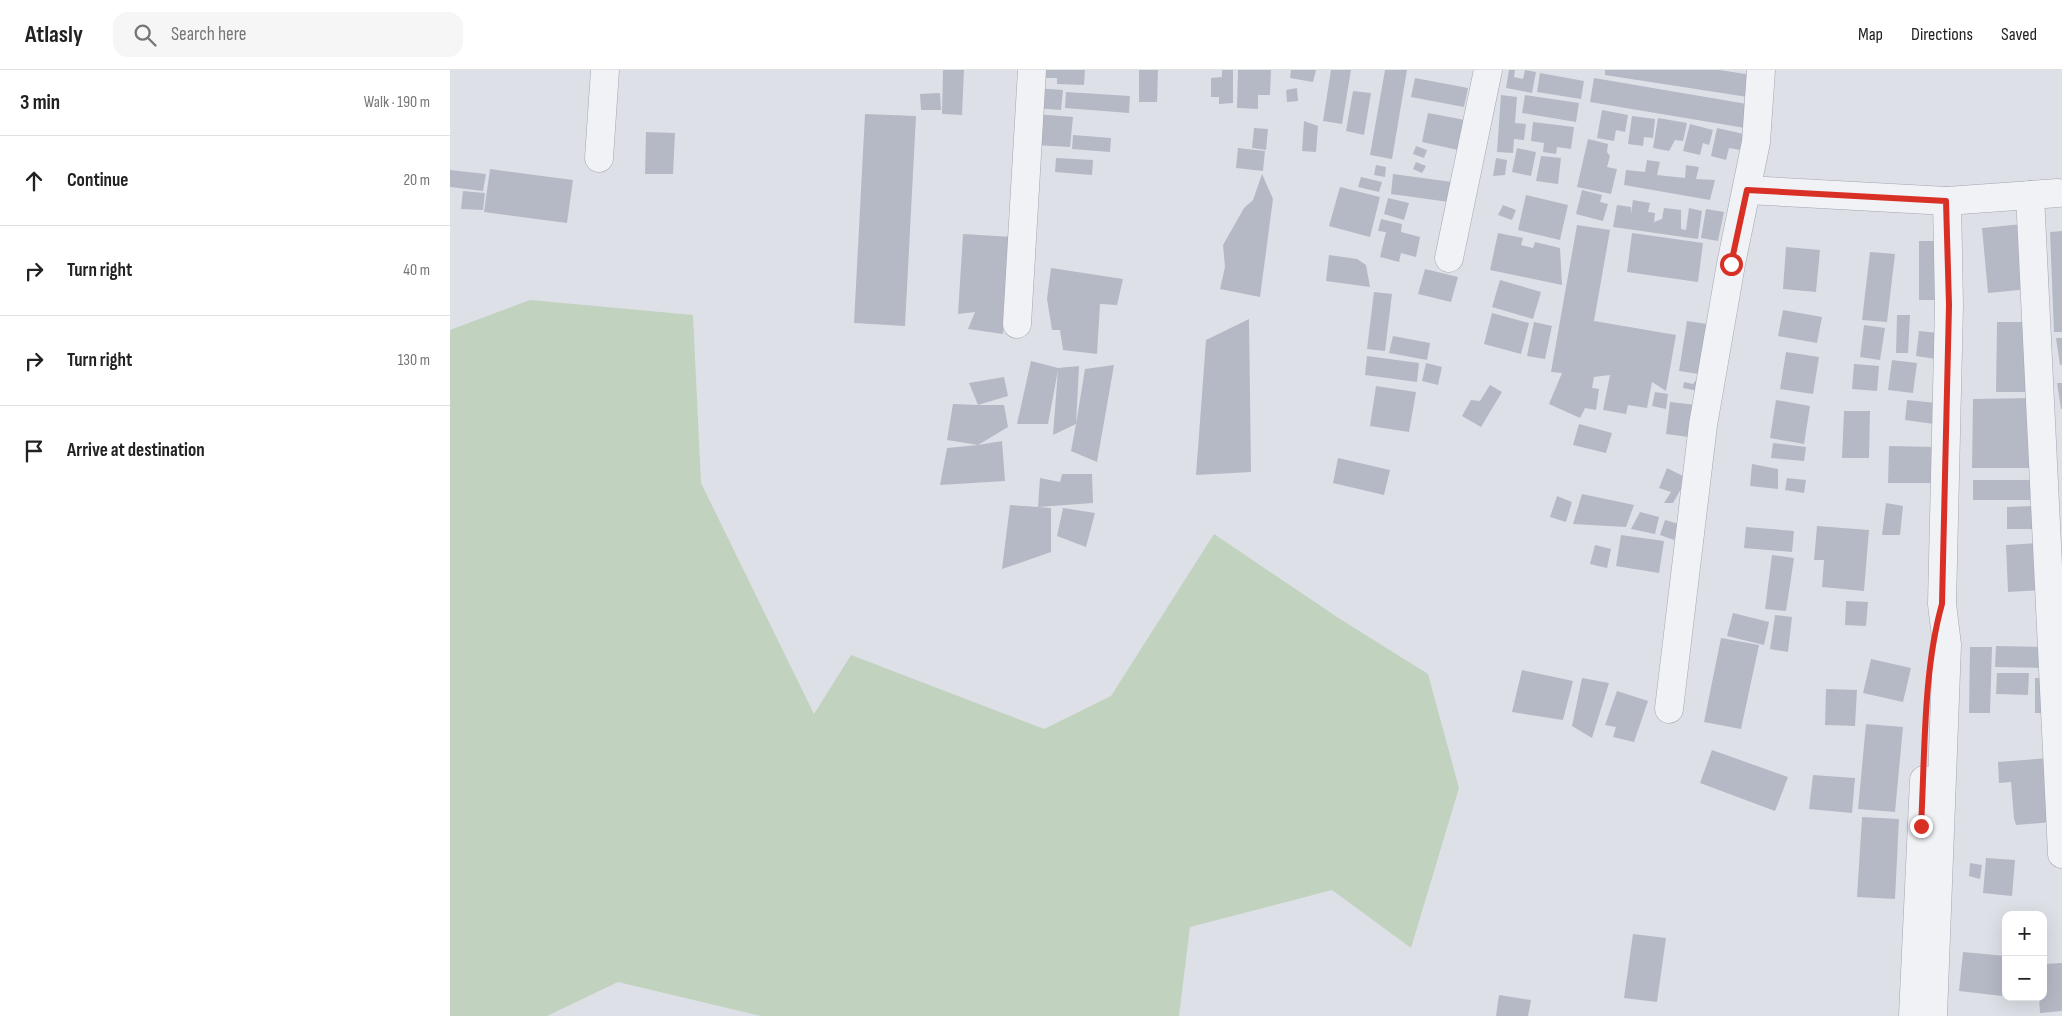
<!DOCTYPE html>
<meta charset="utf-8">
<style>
body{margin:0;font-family:"Sofia Sans Condensed",sans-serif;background:#f6f6f6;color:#222}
.controls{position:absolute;right:15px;bottom:15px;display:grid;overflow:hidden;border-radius:10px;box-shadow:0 5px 20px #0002}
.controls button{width:45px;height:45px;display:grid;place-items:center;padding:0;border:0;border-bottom:1px solid #e0e0e0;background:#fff;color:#222;font:25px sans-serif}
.stop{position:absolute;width:15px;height:15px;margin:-11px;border:4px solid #d93025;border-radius:50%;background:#fff}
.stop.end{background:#d93025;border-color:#fff;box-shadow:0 1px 5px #0008}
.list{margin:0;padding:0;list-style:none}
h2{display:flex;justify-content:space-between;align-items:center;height:65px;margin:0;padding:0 20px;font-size:21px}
h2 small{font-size:16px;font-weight:400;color:#767676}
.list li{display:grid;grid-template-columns:32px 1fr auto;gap:15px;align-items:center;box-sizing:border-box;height:90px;padding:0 20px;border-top:1px solid #e0e0e0}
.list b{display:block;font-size:19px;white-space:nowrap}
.list em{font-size:16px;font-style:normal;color:#767676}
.icon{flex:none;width:28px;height:28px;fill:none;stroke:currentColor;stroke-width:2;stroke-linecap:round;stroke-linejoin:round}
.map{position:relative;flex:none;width:1612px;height:946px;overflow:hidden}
header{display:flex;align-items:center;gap:30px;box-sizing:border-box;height:70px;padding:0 25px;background:#fff;border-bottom:1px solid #e0e0e0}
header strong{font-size:24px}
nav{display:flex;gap:28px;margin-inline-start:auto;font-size:18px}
.search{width:350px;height:45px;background:#f6f6f6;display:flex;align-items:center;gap:12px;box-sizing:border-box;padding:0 18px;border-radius:15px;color:#767676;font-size:19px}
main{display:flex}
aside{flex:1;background:#fff}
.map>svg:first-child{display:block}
.green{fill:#c1d2be}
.building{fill:#b5b9c5}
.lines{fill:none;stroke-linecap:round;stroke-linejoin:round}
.minor-casing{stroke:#a3a6b2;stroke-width:29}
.minor{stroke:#f0f2f6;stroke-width:28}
.route{stroke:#d93025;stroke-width:6}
</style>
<header>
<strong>Atlasly</strong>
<div class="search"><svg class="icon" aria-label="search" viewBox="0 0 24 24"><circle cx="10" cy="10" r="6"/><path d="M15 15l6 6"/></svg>Search here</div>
<nav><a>Map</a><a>Directions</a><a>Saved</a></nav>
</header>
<main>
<aside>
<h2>3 min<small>Walk · 190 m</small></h2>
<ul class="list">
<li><svg class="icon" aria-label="ahead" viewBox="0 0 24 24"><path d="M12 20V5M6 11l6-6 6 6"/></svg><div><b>Continue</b></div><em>20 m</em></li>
<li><svg class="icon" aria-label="right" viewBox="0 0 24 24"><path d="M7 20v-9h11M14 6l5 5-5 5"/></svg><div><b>Turn right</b></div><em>40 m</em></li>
<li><svg class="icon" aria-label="right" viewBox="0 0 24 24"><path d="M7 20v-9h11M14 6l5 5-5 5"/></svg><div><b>Turn right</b></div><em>130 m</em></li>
<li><svg class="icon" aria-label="arrive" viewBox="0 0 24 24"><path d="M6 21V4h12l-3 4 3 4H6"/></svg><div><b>Arrive at destination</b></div></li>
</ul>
</aside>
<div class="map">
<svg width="1612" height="946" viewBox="0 0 1612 946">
<rect width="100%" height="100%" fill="#dee0e8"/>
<path class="green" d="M80,230l163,15 8,168 113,231 37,-59 193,74 67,-33 103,-162 126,85 88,55 31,114 -48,160 -79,-58 -142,37 -11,89h-418l-143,-34 -71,34h-97v-686z"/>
<g class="building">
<path d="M493,0h21l-2,45 -20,-1z"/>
<path d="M590,0h45l-1,15 -27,-1v-6h-17z"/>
<path d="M689,0h19l-1,32h-18z"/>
<path d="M772,0h11v33l-14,1v-7h-8v-19l11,-1z"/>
<path d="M788,0h33l-1,25h-12v14l-21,-1z"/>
<path d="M841,0h25l-3,12 -23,-4z"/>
<path d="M881,0h20l-9,54 -19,-3z"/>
<path d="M935,0h22l-15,89 -22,-4z"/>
<path d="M1059,0h6l-1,7 9,2 2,-9 11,2 -4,21 -26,-5z"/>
<path d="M1155,0h115l38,6 -4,22 -149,-23z"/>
<path d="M1090,3l44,8 -3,18 -44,-7z"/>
<path d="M965,8l53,10 -4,19 -53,-10z"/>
<path d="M1144,8l153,26 4,25 -161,-27z"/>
<path d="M586,18l27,2 -2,20 -26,-2z"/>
<path d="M847,18l1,13 -11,1 -1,-12z"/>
<path d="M903,21l18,2 -7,42 -18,-4z"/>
<path d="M616,22l64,4 -1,17 -64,-5z"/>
<path d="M490,23l1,17h-20l-1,-16z"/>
<path d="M1051,25l16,2 -2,26 11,1 -2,16 -10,-1 -1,14 -16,-1z"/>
<path d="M1075,25l54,8 -3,19 -54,-9z"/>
<path d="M1152,40l26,5 -3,17 -9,-2 -2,11 -17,-3z"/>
<path d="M978,43l37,7 -7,30 -36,-8z"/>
<path d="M415,44l51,2 -11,210 -51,-3z"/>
<path d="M586,44l37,3 -3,30 -36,-2z"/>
<path d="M1182,46l23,3 -2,19 -9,-1 -1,9 -15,-2z"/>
<path d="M1208,48l29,5 -4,18 -8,-1 -6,11 -16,-3z"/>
<path d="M854,51l14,5 -2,26 -14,-1z"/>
<path d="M1083,52l41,5 -3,22 -14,-2 -1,7 -13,-2 1,-9 -13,-2z"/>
<path d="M1240,54l23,6 -4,15 -6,-2 -3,12 -17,-4z"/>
<path d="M804,58l14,1 -2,21 -14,-2z"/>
<path d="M1267,58l27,6 -4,16 -11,-2 -3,12 -15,-4z"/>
<path d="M196,62l29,1 -2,41h-28z"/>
<path d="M623,65l38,3 -1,14 -38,-3z"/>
<path d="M1138,69l20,5 -1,8 3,4 -3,11 10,2 -6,25 -34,-7z"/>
<path d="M966,76l11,4 -3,8 -11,-4z"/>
<path d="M788,78l27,3 -2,20 -27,-3z"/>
<path d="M1067,78l19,4 -5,24 -19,-4z"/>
<path d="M1091,86l20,2 -3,26 -22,-3z"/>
<path d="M606,88l37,2 -1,15 -37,-3z"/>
<path d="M1046,88l11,2 -2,15 -12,1z"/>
<path d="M1197,90l13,2 -3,13 28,3 1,-13 13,2 -3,12 19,1 -5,20 -86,-15 2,-15 19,2z"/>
<path d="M966,92l10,4 -4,7 -9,-4z"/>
<path d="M926,95l10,2 -1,10 -11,-2z"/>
<path d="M40,99l83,11 -6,43 -83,-11z"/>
<path d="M0,100l36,4 -3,17 -33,-4z"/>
<path d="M812,104l11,25 -13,98 -40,-8 5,-22 -2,-22 21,-37 9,-8z"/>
<path d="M943,104l59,8 -3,20 -58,-8z"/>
<path d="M911,107l21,5 -3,10 -21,-5z"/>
<path d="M890,117l40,10 -10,40 -41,-11z"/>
<path d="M1132,120l20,5 -2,7 8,2 -5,17 -27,-7z"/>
<path d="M13,121l22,2 -2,17 -22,-1z"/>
<path d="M1076,125l42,10 -8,35 -42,-10z"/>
<path d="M938,128l21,5 -5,17 -20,-6z"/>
<path d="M1183,130l17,3 -2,9 7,1 -1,9 8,-3 2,-11 17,2v19l5,1 3,-22 13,3 -4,28 -85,-12 4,-22 14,2v7z"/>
<path d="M1053,135l13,5 -4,10 -14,-5z"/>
<path d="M1256,139l18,3 -6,29 -17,-3z"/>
<path d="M931,149l21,5 -1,8 19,5 -4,20 -15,-4 -2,9 -19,-5 6,-25 -8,-1z"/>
<path d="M1573,154l6,65 -41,4 -6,-65z"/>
<path d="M1127,155l33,5 -16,91 82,14 -10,56 -14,-9 -5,26 -19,-3 -2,9 -23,-4 7,-35 -16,2 -2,11 7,1 -3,21 -11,-2 -5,10 -31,-14 13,-31 -11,-1z"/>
<path d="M1612,161v101h-8l-4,-100z"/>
<path d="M1048,163l25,5 -2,7 12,3 2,-6 25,6 2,37 -72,-15z"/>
<path d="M1182,163l71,10 -5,39 -71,-10z"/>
<path d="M513,164l50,3 -10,97 -35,-5 7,-17 -17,2z"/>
<path d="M1469,171h21l1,59h-22z"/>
<path d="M1336,177l34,3 -4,42 -33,-3z"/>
<path d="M1420,182l25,2 -8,68 -25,-2z"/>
<path d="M879,185l28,4 9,6 4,22 -44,-6z"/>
<path d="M601,198l72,11 -6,26 -17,-1 -3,50 -34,-4 -3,-20h-8l-5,-31z"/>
<path d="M975,199l33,8 -7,25 -33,-8z"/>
<path d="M1050,210l41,12 -8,27 -41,-12z"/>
<path d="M924,222l18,2 -7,57 -18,-2z"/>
<path d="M1333,240l39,7 -5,26 -39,-7z"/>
<path d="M1042,243l37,10 -8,31 -37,-10z"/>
<path d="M1447,245h13l-2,38h-12z"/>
<path d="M799,249l2,153 -55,3 10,-135z"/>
<path d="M1237,251l34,5 -9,50 -33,-5z"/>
<path d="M1084,252l18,4 -7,33 -18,-3z"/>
<path d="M1547,252h34l-1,70h-34z"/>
<path d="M1414,255l21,3 -5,32 -20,-3z"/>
<path d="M1469,261l20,2 -3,26 -20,-3z"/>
<path d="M943,266l37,7 -3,17 -38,-7z"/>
<path d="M1606,268h6v27h-2z"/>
<path d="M1336,282l33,5 -6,37 -33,-5z"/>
<path d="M917,286l52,7 -2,19 -52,-7z"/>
<path d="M1442,290l25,3 -4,30 -25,-3z"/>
<path d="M581,291l27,7 21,-2 -3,58 9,-55 29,-4 -17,97 -26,-11 5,-27 -23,11 5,-65 -10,54h-31z"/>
<path d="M976,293l16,4 -4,18 -16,-4z"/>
<path d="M1404,294l25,2 -2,25 -25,-2z"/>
<path d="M554,307l4,19 -30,9h26l4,22 -30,18 24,-4 3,40 -65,4 7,-37 31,-3 -31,-5 6,-36 25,1 -9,-22z"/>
<path d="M1258,309l1,14 -26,-5 1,-6 9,2 3,-4z"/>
<path d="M1607,313h5v26h-1z"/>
<path d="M1040,315l12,7 -21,35 -19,-11 9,-16 9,1z"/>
<path d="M926,316l40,6 -7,40 -39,-6z"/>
<path d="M1205,322l13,2 -2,15 -14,-3z"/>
<path d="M1584,328v70h-62l1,-69z"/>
<path d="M1326,330l34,6 -6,38 -34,-6z"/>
<path d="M1457,330l30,3 -3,21 -29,-4z"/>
<path d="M1220,332l36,4 -18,31 -22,-3z"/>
<path d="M1394,341h26l-1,47h-27z"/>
<path d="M1129,354l33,9 -6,20 -33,-8z"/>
<path d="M1323,373l33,4 -2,14 -33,-3z"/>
<path d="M1439,376l47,1v36h-48z"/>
<path d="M888,388l52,12 -6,25 -51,-12z"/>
<path d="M1302,394l26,5v20l-28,-3z"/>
<path d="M1217,398l20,10 -14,25h-9l7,-11 -12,-4z"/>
<path d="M612,404h30l1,29 -55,4 13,1v44l-49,17 8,-64 28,2 2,-29 20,4z"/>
<path d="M1337,408l19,2 -2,13 -19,-3z"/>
<rect x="1523" y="410" width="57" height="20"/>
<path d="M1132,424l52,11 -8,22 -53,-3z"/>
<path d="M1107,426l15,6 -6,20 -16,-5z"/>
<path d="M1436,433l17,3 -3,29h-18z"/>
<path d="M1583,436l1,23h-27v-22z"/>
<path d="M613,438l32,5 -9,34 -29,-11z"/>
<path d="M1190,442l19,5 -4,17 -24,-5z"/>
<path d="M1215,450l14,4 -5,16 -14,-5z"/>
<path d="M1367,456l52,4 -5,61 -42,-4 2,-27h-10z"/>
<path d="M1296,457l48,4 -2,21 -48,-4z"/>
<path d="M1171,465l43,6 -5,32 -43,-7z"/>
<path d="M1588,473l2,47 -32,2 -2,-47z"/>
<path d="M1145,475l16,4 -4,19 -17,-4z"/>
<path d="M1322,485l22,3 -8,53 -21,-2z"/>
<path d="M1396,531l22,1 -2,24 -21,-1z"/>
<path d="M1283,543l36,9 -5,23 -37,-9z"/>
<path d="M1325,545l17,2 -4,35 -18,-3z"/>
<path d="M1271,568l38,7 -18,84 -37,-7z"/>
<path d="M1546,576l49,1 -1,21 -49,-1z"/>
<path d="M1520,577h22l-2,66h-21z"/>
<path d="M1421,589l40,9 -8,34 -40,-9z"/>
<path d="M1072,600l51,11 -10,39 -51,-8z"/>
<path d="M1547,603h32l-1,22 -32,-1z"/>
<path d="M1132,608l27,5 -17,55 -20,-12z"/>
<rect x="1585" y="608" width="13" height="35"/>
<path d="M1376,619l31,1 -2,36 -30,-1z"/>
<path d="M1167,621l31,10 -14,41 -21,-5 3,-10 -11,-2z"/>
<path d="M1416,654l37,3 -8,85 -37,-3z"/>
<path d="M1262,680l76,27 -13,34 -75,-28z"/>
<path d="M1599,688l4,64 -37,3 -2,-7 -3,-36 -12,1 -1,-21z"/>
<path d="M1363,705l42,3 -3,35 -43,-4z"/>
<path d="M1412,747l37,2 -4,80 -38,-2z"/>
<path d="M1536,788l29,2 -3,36 -29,-3z"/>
<path d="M1520,793l12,2 -2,14 -11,-3z"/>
<path d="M1183,864l33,4 -9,64 -33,-4z"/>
<path d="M1513,882l43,4 -4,40 -43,-5z"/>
<path d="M1612,893v48l-22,2 -1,-16h4v-33z"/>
<path d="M1049,925l32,5 -3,16h-32z"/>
</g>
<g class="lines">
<g class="minor-casing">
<g id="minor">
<path d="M149,88l6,-88"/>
<path d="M1297,120l200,11 111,-8"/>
<path d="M1580,125l32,659"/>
<path d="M999,188l39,-188"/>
<path d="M567,254l15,-254"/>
<path d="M1219,639l34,-284 28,-161 25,-122 5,-72"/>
<path d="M1463,946l11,-236"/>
<path d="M1483,946l14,-371 -5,-41 7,-299 -2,-104"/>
</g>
</g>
<use href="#minor" class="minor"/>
</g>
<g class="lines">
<path class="route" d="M1281,194l16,-74 199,11 3,104 -7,299c-19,67 -17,151 -21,222"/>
</g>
</svg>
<div class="controls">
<button>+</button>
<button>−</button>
</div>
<div class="stop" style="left:1281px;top:194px"></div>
<div class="stop end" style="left:1471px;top:756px"></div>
</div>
</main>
